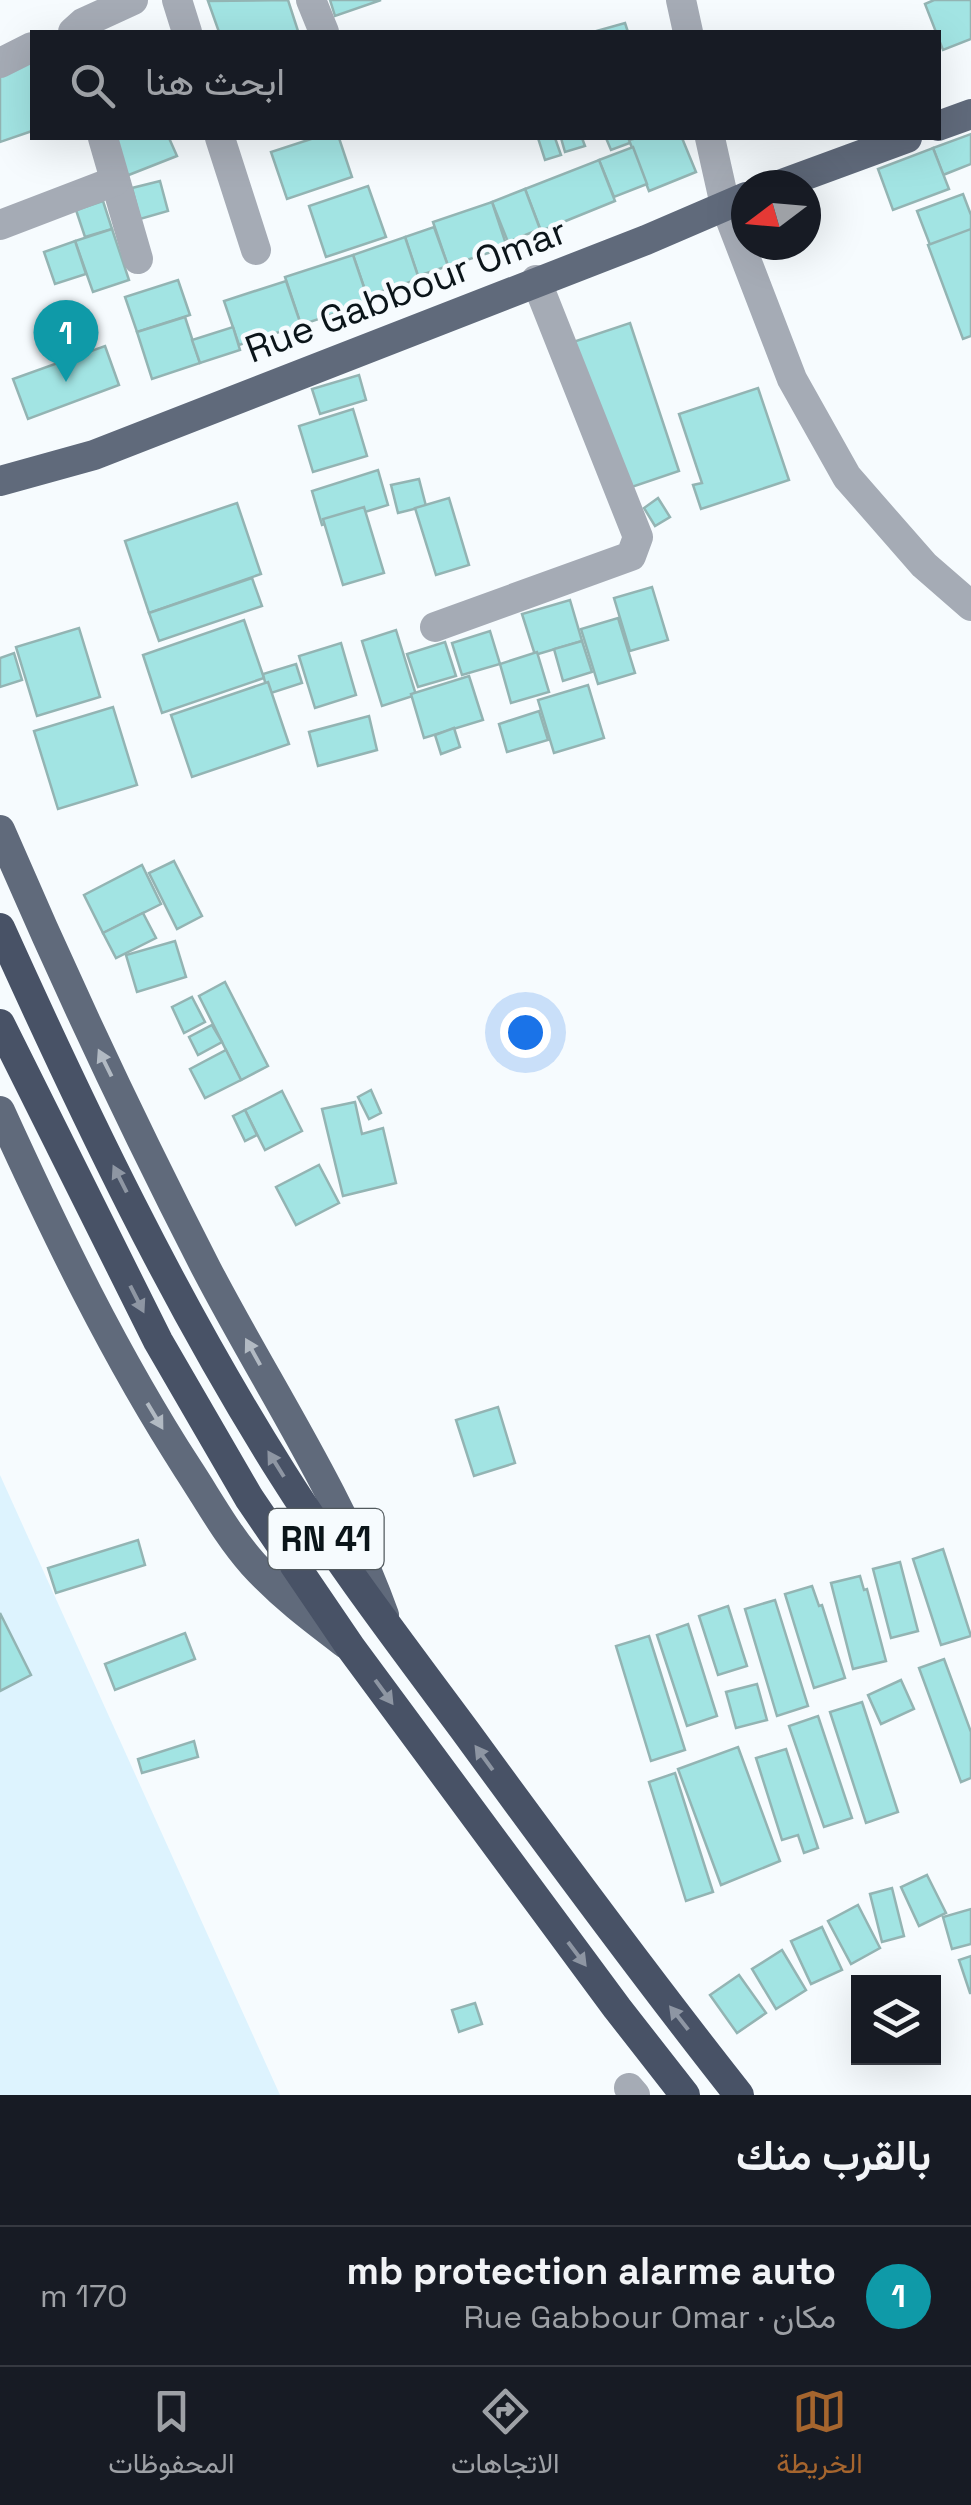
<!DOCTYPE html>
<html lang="ar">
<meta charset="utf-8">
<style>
body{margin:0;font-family:"Space Grotesk",Vazirmatn,sans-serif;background:#20242c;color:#f1f3f6;direction:rtl}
.controls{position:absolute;right:30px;bottom:30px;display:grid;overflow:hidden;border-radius:0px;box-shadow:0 10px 40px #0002}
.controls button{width:90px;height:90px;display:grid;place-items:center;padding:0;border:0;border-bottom:2px solid #363941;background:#171b24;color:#f1f3f6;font:50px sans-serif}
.compass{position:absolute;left:731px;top:170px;width:90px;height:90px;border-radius:50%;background:#171b24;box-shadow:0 10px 40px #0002;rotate:254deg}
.you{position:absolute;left:525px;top:1032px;width:35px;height:35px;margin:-25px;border:8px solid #fff;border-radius:50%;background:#1a73e8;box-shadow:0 0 0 15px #1a73e833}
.badge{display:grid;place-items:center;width:65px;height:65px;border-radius:50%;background:#a5652e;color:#fff;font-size:32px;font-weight:700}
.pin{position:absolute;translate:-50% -82px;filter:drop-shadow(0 2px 5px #0008)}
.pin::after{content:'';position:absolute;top:52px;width:35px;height:30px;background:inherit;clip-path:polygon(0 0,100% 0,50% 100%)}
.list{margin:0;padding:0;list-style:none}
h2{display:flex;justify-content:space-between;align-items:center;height:130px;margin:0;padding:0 40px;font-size:42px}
h2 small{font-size:32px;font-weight:400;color:#9ea1a6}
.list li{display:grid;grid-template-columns:65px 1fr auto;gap:30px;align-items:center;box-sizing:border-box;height:140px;padding:0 40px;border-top:2px solid #363941}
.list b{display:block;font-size:38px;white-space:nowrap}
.list p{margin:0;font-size:32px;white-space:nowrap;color:#9ea1a6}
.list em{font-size:32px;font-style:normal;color:#9ea1a6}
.icon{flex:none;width:55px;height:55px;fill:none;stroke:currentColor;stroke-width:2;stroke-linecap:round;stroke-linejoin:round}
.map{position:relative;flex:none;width:971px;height:2095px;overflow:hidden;direction:ltr}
.search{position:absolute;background:#171b24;box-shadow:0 10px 40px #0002;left:30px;right:30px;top:30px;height:110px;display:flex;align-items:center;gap:25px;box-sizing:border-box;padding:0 35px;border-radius:0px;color:#9ea1a6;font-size:38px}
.sheet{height:270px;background:#171b24}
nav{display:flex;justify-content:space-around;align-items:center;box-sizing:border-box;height:140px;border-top:2px solid #363941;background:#171b24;font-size:28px;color:#9ea1a6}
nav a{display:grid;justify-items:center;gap:5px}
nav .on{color:#a5652e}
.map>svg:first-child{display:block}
.built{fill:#ddf3fe}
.building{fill:#a2e4e3;stroke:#93b4b3;stroke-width:2.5}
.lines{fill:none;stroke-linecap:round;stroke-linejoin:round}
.minor{stroke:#a5abb5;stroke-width:30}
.major{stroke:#606a7b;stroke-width:30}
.highway{stroke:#485266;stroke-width:30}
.oneway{fill:#b2bac3}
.oneway2{fill:#8e96a3}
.labels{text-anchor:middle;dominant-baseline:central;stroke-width:9;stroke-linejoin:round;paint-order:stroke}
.shield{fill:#f6fbfe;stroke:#525a5e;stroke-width:2.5}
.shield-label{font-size:35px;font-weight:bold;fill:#0b151a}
.street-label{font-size:38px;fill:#0b151a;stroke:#f6fbfe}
</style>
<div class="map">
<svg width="971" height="2095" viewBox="0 0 971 2095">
<rect width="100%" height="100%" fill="#f6fbfe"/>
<path class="built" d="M0,1475l280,620h-280z"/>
<g class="building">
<path d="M288,0l10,31 -3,1h-76l-11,-31z"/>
<path d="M330,0h51l-46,16z"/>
<path d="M934,0h37v39l-28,11 -18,-46z"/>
<path d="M625,23l3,9h-35z"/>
<path d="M32,55v76l-32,11v-71z"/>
<path d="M971,134v30l-28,11 -10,-27z"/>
<path d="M106,138h63l8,18 -56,22z"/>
<path d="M314,138h25l13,39 -65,22 -16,-47z"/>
<path d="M538,138h17l6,17 -16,5z"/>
<path d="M561,138h21l3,8 -20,6z"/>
<path d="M606,138h37l-32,12z"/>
<path d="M637,138h45l14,34 -47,19 -20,-51z"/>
<path d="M633,147l14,37 -33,13 -15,-37z"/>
<path d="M933,148l16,41 -56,21 -15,-41z"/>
<path d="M599,160l16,41 -74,30 -16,-42z"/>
<path d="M160,181l8,30 -28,8 -8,-31z"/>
<path d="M368,186l18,51 -60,20 -17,-51z"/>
<path d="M525,189l15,40 -32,13 -16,-40z"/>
<path d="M963,194l8,21v20l-39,15 -15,-39z"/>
<path d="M103,201l9,28 -27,8 -9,-27z"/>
<path d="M492,202l15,45 -59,19 -15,-44z"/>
<path d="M434,227l14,39 -30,10 -13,-39z"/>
<path d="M112,229l17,51 -36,12 -18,-51z"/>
<path d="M971,229v107l-8,3 -35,-94z"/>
<path d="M405,237l14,42 -52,17 -14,-41z"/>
<path d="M75,241l11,33 -31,10 -11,-32z"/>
<path d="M353,255l16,47 -68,23 -16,-48z"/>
<path d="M178,280l12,35 -53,17 -12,-35z"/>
<path d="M286,281l15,44 -62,20 -15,-44z"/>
<path d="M185,317l15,46 -48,16 -15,-47z"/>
<path d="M630,323l49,148 -59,20 -50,-148z"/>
<path d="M233,327l7,23 -40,13 -8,-23z"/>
<path d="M105,346l14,39 -91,34 -15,-40z"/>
<path d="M359,375l7,25 -46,14 -8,-25z"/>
<path d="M758,388l31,92 -88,29 -8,-24 9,-2 -23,-69z"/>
<path d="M353,409l14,47 -54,16 -14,-46z"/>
<path d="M378,470l10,35 -66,20 -10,-34z"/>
<path d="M419,479l7,27 -28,7 -7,-28z"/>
<path d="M449,498l20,67 -33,10 -21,-67z"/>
<path d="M658,498l12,19 -15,9 -11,-18z"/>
<path d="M237,503l24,71 -112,39 -24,-72z"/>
<path d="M364,507l20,66 -41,12 -20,-66z"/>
<path d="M252,578l10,28 -103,35 -10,-28z"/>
<path d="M652,587l16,53 -38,11 -16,-53z"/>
<path d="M570,600l12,41 -47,14 -13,-41z"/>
<path d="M618,618l17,55 -37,11 -17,-55z"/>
<path d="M244,620l20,58 -102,35 -19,-58z"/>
<path d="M79,628l21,69 -63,19 -21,-69z"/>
<path d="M396,630l20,65 -34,11 -20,-65z"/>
<path d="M490,631l10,33 -38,11 -10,-32z"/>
<path d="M582,641l10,31 -29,9 -9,-32z"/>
<path d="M445,642l11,34 -38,11 -11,-33z"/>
<path d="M341,643l15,52 -41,13 -16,-52z"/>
<path d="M537,652l12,40 -38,11 -11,-39z"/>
<path d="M14,653l8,27 -22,7v-29z"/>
<path d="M296,664l6,19 -34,11 -5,-20z"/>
<path d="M469,676l14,44 -59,18 -13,-44z"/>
<path d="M268,682l21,62 -97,33 -21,-62z"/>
<path d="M588,685l16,53 -50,15 -16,-53z"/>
<path d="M113,707l24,78 -79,24 -24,-78z"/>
<path d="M539,711l9,29 -41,12 -8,-28z"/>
<path d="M369,716l8,34 -59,16 -9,-34z"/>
<path d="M454,728l6,19 -19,7 -6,-19z"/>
<path d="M174,861l28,55 -25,13 -28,-56z"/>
<path d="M142,865l19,39 -58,29 -19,-38z"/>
<path d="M143,913l13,25 -40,20 -13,-25z"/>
<path d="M175,941l11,36 -49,15 -11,-37z"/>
<path d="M225,982l43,84 -27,14 -42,-84z"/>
<path d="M192,997l13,25 -21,11 -12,-26z"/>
<path d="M212,1025l10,17 -24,13 -9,-18z"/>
<path d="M226,1050l15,30 -36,18 -15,-29z"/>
<path d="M371,1090l10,23 -12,6 -11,-22z"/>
<path d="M282,1091l20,40 -37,19 -20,-40z"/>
<path d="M355,1102l7,32 21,-6 13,55 -53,13 -21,-87z"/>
<path d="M245,1110l12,25 -12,6 -12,-25z"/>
<path d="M319,1165l20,38 -43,22 -20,-38z"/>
<path d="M498,1407l17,56 -41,13 -18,-56z"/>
<path d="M138,1540l7,25 -89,28 -8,-25z"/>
<path d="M943,1549l28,87 -30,9 -28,-86z"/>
<path d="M900,1562l18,69 -27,7 -18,-69z"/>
<path d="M860,1576l4,14 3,-1 19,72 -33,8 -22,-86z"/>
<path d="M812,1586l7,20 3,-1 23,73 -31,10 -29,-94z"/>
<path d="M775,1600l33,106 -31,10 -32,-107z"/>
<path d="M728,1606l19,60 -29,9 -19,-59z"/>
<path d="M0,1613l31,62 -31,16z"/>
<path d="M688,1624l29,92 -30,10 -30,-91z"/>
<path d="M185,1633l10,26 -80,31 -10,-26z"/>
<path d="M649,1636l36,114 -34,11 -35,-115z"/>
<path d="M944,1659l27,73v46l-10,4 -42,-114z"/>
<path d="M901,1680l13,29 -33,15 -13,-29z"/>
<path d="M757,1684l10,36 -31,8 -10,-36z"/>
<path d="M862,1702l36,110 -32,11 -36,-111z"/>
<path d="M818,1716l34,102 -28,9 -35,-101z"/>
<path d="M194,1741l4,16 -56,16 -4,-14z"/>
<path d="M738,1747l42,114 -59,24 -43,-116z"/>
<path d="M786,1749l32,99 -14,5 -6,-18 -16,5 -26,-82z"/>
<path d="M675,1773l38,119 -27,9 -37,-119z"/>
<path d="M927,1875l19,38 -27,13 -18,-39z"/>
<path d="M892,1888l12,48 -22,6 -12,-48z"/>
<path d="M858,1905l22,43 -29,16 -23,-43z"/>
<path d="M971,1909v35l-19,5 -9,-32z"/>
<path d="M822,1927l20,43 -31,14 -20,-43z"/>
<path d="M782,1950l24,40 -30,19 -24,-40z"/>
<path d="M971,1956v37h-1l-11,-33z"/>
<path d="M739,1975l27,38 -29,20 -27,-38z"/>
<path d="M475,2003l7,21 -23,8 -7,-22z"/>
</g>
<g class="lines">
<g class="minor">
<path d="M177,0l10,32"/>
<path d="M311,0l13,32"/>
<path d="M681,0l7,32"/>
<path d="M73,32l10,-9 50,-23"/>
<path d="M0,63l32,-16"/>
<path d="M103,138l35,121"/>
<path d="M220,138l36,112"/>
<path d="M710,138l15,67 67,174 55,98 77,88 47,41"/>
<path d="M0,225l115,-44"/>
<path d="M435,627l196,-71 7,-19 -102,-257"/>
<path d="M629,2088l6,7"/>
</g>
<g class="major">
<path d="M938,126l33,-12"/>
<path d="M779,185l128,-47"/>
<path d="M0,481l94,-26 552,-215 100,-43"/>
<path d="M0,830c64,149 133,296 207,440 60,115 133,223 177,345"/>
<path d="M0,1111c56,123 115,245 188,358 21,32 40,67 65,95 28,31 60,55 93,80"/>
</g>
<g class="highway">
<path d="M0,928c84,186 173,372 282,545 56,89 121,174 184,259 89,122 179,244 273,363"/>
<path d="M0,1024l158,317 91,157 102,150 266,360 68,87"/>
</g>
</g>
<defs><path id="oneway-solid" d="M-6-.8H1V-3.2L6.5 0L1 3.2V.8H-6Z" transform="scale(2.5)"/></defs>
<g class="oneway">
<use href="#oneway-solid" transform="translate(105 1063) rotate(-116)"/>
<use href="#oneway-solid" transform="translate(253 1352) rotate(-119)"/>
<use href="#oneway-solid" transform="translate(155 1416) rotate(59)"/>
</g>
<g class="oneway2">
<use href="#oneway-solid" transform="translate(120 1179) rotate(-117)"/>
<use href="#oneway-solid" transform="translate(137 1299) rotate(63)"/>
<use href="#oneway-solid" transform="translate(276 1464) rotate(-122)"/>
<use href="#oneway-solid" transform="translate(384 1692) rotate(54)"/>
<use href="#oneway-solid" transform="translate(484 1758) rotate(-126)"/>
<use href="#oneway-solid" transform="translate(577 1954) rotate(53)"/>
<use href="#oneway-solid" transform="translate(679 2018) rotate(-128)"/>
</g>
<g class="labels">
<rect class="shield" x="268.5" y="1509" width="115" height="60" rx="8"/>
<g class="shield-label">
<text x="326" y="1539">RN 41</text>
</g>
<g class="street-label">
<text transform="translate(406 290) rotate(-21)">Rue Gabbour Omar</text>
</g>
</g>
</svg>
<div class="controls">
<button><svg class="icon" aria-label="layers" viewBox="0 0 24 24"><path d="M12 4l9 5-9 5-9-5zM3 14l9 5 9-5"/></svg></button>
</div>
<svg class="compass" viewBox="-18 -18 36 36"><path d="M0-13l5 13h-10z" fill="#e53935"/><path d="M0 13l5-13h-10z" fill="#9ea1a6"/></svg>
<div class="you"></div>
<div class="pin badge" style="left:66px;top:382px;background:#0f9aa8">1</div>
<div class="search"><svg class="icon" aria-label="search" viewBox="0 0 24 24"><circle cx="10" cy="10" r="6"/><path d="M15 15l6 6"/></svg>ابحث هنا</div>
</div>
<section class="sheet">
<h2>بالقرب منك<small></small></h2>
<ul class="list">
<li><span class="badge" style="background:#0f9aa8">1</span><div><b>mb protection alarme auto</b><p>مكان · Rue Gabbour Omar</p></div><em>170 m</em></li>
</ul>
</section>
<nav>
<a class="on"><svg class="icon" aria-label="map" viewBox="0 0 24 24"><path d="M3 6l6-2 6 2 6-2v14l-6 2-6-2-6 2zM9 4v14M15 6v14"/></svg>الخريطة</a>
<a><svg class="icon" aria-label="directions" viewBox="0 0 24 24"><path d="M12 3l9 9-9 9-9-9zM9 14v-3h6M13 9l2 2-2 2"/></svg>الاتجاهات</a>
<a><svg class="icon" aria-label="saved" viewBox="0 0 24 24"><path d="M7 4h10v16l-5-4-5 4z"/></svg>المحفوظات</a>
</nav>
